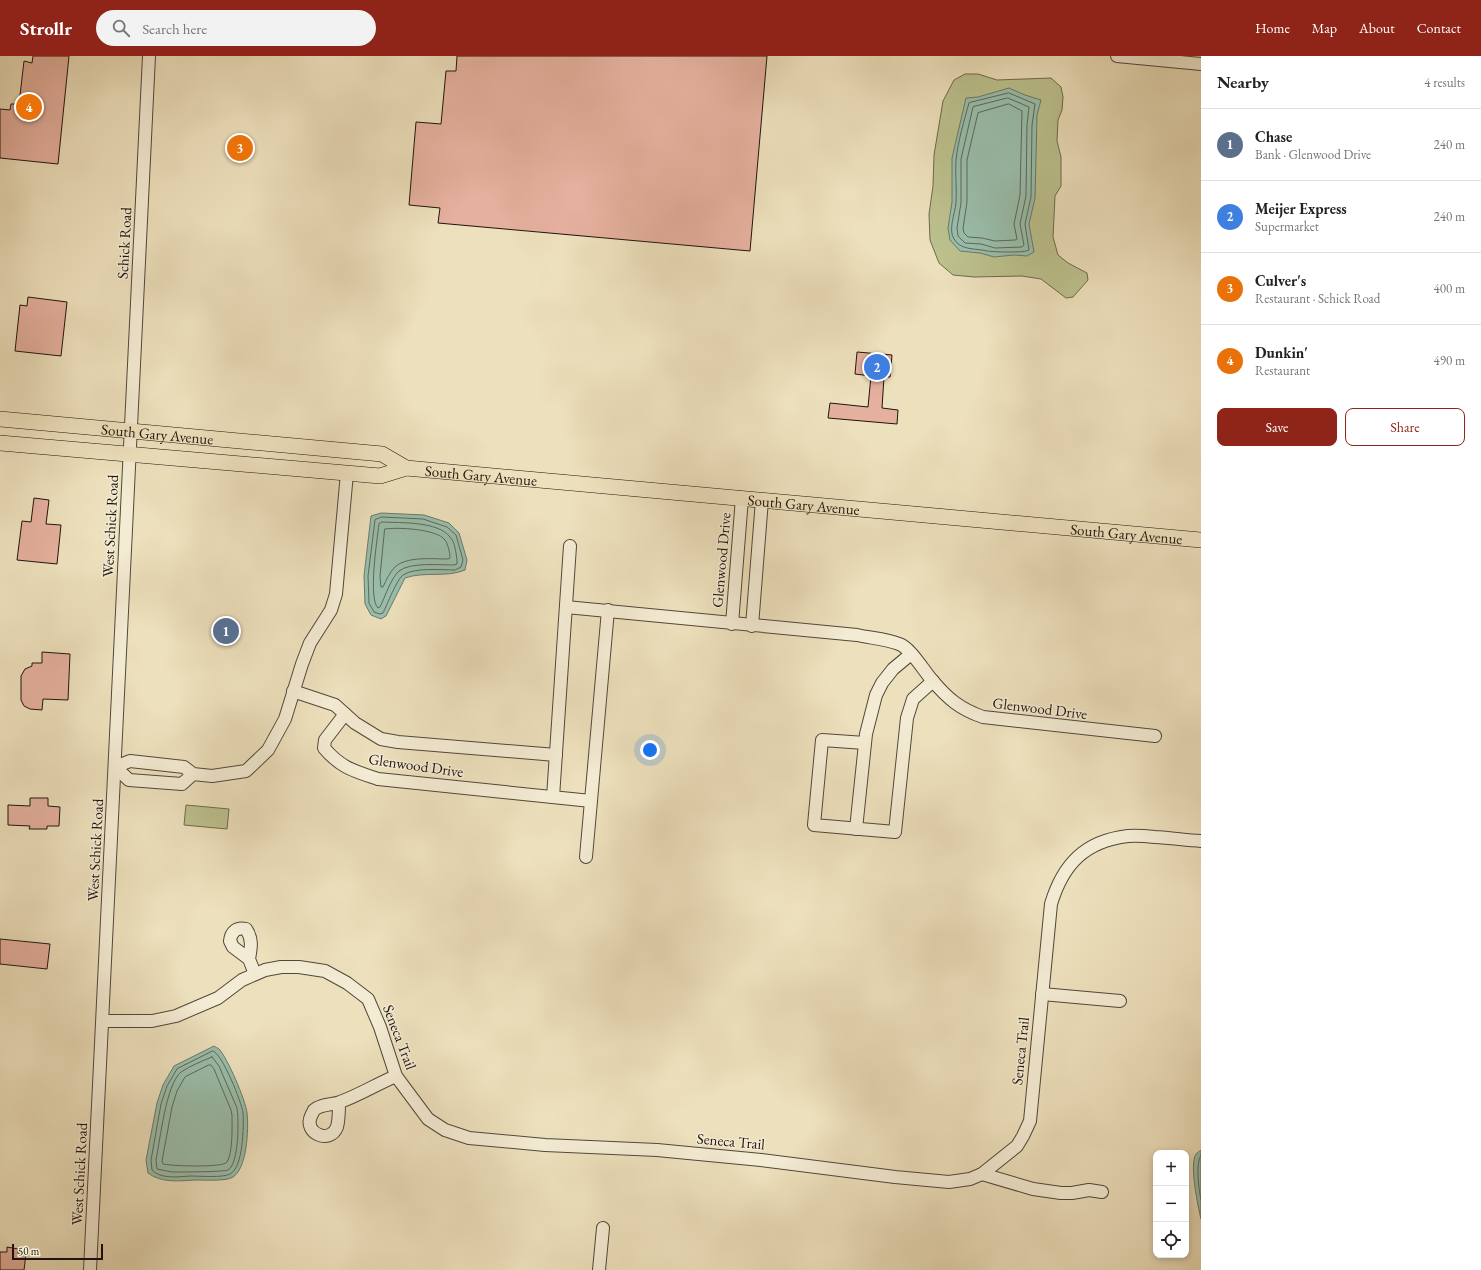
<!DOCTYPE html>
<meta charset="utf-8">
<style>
body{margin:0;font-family:"EB Garamond",serif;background:#f2f2f2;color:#222}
.controls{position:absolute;right:12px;bottom:12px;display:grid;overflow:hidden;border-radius:8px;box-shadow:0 2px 6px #0003}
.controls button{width:36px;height:36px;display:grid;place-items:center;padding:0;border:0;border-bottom:1px solid #e0e0e0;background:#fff;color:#222;font:20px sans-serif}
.scale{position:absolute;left:12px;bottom:10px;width:91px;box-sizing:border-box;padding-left:4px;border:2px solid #1f140e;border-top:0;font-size:11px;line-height:14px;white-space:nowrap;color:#1f140e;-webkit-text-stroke:3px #f3ebd3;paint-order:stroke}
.you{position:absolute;left:650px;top:694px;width:14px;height:14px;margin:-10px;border:3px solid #fff;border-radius:50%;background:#1a73e8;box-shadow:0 0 0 6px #1a73e833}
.badge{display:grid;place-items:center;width:26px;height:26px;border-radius:50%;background:#8f2418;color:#fff;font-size:13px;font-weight:700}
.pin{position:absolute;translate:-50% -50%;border:2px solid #fff;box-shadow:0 1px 4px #0006}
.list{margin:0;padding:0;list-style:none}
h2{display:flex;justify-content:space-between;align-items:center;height:52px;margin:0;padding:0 16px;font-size:17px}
h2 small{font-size:13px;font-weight:400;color:#767676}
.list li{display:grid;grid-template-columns:26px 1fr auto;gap:12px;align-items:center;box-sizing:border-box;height:72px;padding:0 16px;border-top:1px solid #e0e0e0}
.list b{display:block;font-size:15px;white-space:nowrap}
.list p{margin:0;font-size:13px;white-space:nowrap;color:#767676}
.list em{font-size:13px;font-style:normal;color:#767676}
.actions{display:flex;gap:8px;padding:12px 16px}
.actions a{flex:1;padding:9px 0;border:1px solid #8f2418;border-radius:8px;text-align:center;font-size:14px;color:#8f2418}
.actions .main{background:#8f2418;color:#fff}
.icon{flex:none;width:22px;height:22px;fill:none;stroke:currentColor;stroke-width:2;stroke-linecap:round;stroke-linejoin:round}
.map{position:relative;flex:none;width:1201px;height:1214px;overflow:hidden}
header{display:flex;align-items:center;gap:24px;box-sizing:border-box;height:56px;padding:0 20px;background:#8f2418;color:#fff}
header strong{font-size:19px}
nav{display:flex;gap:22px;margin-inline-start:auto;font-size:14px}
.search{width:280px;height:36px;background:#f2f2f2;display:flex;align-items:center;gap:10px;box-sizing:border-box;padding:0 14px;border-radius:22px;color:#767676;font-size:15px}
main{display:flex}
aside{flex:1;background:#fff}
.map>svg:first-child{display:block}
.green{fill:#bcc18e;stroke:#6e6a4e}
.water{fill:#9abeab;stroke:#697a6c}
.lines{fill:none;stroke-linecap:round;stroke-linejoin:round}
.shore{stroke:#5c695c;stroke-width:1}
.building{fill:#e5b09e;stroke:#1f140e}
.minor-casing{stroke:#52473a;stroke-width:14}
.major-casing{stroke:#1f140e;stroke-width:16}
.minor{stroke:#f3ebd3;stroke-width:12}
.major{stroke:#ede0bc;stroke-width:15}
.labels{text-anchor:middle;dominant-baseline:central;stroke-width:3;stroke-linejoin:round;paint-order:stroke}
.street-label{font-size:15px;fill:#1f140e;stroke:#f3ebd3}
</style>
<header>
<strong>Strollr</strong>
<div class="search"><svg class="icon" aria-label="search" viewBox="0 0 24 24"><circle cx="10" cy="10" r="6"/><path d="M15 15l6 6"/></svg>Search here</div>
<nav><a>Home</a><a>Map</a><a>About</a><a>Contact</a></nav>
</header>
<main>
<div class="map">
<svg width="1201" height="1214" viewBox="0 0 1201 1214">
<rect width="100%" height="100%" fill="#ede0bc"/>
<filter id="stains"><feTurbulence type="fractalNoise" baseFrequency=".005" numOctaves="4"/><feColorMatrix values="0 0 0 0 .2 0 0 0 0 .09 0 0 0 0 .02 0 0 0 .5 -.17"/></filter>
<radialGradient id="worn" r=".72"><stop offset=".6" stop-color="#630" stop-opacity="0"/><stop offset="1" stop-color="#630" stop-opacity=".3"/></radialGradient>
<g class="green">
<path d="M965,18h13l19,6 54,-2 10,9 2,10 -1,13 -4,10 -1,21 4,16v29l-6,10 -2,41 5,18 10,8 19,10 1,7 -15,17 -7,1 -25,-19 -19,-3 -48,1 -21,-2 -14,-12 -9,-23 -1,-26 4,-28 1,-31 9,-54 11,-21z"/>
<path d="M186,749l43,4 -2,20 -43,-4z"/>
</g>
<g class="water">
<path d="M1009,32l16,7 16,5 -4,15 -2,83 -6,26 5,28 -7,4 -13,-1 -20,2 -14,-4 -20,-2 -10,-11 -2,-12 4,-26v-44l14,-60 12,-1z"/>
<path d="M381,457l43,2 25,8 10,10 8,27 -2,10c-19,8 -40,1 -60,8l-19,38 -5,3 -10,-4 -6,-11 -1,-28 7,-60z"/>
<path d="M214,990c1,1 4,2 5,3 8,8 27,52 28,64 2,15 0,59 -16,65 -6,3 -28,2 -36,2 -16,1 -34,3 -47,-7l-2,-13 11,-57 6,-18 11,-19z"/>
<path d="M1201,1094v69c-3,-13 -12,-54 -5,-65 1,-1 4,-3 5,-4z"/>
</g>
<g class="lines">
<g class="shore">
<path d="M1009,37l26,11 -3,21 -1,72 -6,27 4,26c-4,3 -35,2 -42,1 -11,-3 -26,0 -33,-12 -6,-9 1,-26 2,-36 1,-14 -1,-29 0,-43 2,-19 8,-39 13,-57z"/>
<path d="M1008,42l21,9 -2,18 -1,71 -6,28 4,21 -2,2 -27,1 -14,-4 -16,-1 -7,-7 -1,-8 4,-25v-44l12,-52z"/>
<path d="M1009,48l13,7 -2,84 -6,29 3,15 -2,1 -20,1 -13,-3 -14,-1 -4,-4 -1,-5 4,-26v-42l11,-47z"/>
<path d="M382,461l41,2 24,8 9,8 7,25 -2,7 -6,3c-13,0 -40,-3 -52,5 -6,4 -16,30 -20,38l-3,1 -6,-2 -5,-9 -1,-27 7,-56z"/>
<path d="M382,466c18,1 56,-1 68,15 5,5 6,16 7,23v4l-3,1c-14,0 -44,-3 -55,6 -8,7 -14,26 -19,36l-2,1c-10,-10 -1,-67 1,-84z"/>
<path d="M385,473c13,-2 52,0 60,11 3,4 5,13 5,18l-2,1c-15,0 -41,-3 -53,8 -5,5 -9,13 -12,20h-2l-1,-10z"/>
<path d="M213,995c9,2 29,52 30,62 1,13 0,55 -13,61 -7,4 -31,2 -40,2 -12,1 -30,3 -38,-6l-1,-10 10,-56 6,-18 10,-17z"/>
<path d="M212,1001l7,9 18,42c2,11 2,56 -9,62 -5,2 -48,2 -56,2 -5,-1 -10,-2 -15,-3l-1,-9c4,-19 10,-76 25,-88 9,-6 21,-11 31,-15z"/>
<path d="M209,1009h2l3,4 17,41 1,5c0,11 1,38 -5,47 -4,6 -56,4 -64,2l-1,-3 10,-54 5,-16 8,-14z"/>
<path d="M1201,1099c-6,8 -2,36 0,45"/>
</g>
</g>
<g class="building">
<path d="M33,0h36l-11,108 -58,-6v-49l10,1 1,-6h8l5,-43 8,2z"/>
<path d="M457,0h310l-17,195 -312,-28 2,-15 -31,-3 7,-83 25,2 5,-53h10z"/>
<path d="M28,241l39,5 -6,54 -46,-5 5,-46 7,1z"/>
<path d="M857,296l35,3 -2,22h-6l-2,31 16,2 -1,14 -69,-6 2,-15 38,4 3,-31 -16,-2z"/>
<path d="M34,442l15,2 -3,24 15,1 -4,39 -40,-4 5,-39 9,1z"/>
<path d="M42,596l28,2 -2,46 -25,-1 -1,11 -12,-1 -6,-3 -3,-6v-24l4,-7 7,-3v-3h10z"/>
<path d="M30,742h18v8l12,1 -1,19h-12v3h-18l1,-3 -22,-1v-20l22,1z"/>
<path d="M0,883l50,5 -3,25 -47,-5z"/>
<path d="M7,1191l11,2v4l8,1 -2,16h-24v-18h7z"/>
</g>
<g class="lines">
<g class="minor-casing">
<g id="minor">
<path d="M1117,0l84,8"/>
<path d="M566,551l291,28c13,3 30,4 42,9 12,4 24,26 33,36 16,19 28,29 51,37l172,19"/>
<path d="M732,568l10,-126"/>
<path d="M752,570l10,-126"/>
<path d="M293,635l42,14 20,18 26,16 17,3 158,13"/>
<path d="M345,658l-20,26 -1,8c17,20 30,23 54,31l213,22"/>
<path d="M865,687l-43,-3 -8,85 81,7 12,-114 6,-19 20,-18"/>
<path d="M193,718l-11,10 -53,-4 -14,-13 15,-6 54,6 9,7 19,2 34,-5 22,-21 17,-31 17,-55 8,-21 21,-33 5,-16 11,-121"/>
<path d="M553,741l17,-251"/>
<path d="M856,773l10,-95 10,-39 6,-12 11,-14 18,-15"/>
<path d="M586,801l22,-247"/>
<path d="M249,903c2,-11 4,-20 -3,-30 -10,-2 -15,3 -16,12l3,6 16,12 6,15"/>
<path d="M1042,938l78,7"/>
<path d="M103,965h49l24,-5 42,-18 24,-18 23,-10 16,-3h18l26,4 22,12 21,16 12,28 16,49 32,43 17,11 24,8 76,7 112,5 104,10 134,17 54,5 21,-3 12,-5 35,-28 6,-10 7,-15 21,-217c12,-40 34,-63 77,-68 9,-1 18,0 27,1 16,1 31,3 46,4"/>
<path d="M339,1047c0,7 0,17 -2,24 -7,18 -34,6 -26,-11 1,-2 2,-4 3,-6 6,-6 19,-5 26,-8 19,-7 37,-18 56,-26"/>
<path d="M982,1118l51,15 28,4h11l17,-3 13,2"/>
<path d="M90,1214l59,-1214"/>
<path d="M599,1214l4,-42"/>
</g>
</g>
<g class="major-casing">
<g id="major">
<path id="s1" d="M0,363l382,35 24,14"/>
<path id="s2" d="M0,387l380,33 26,-8 795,72"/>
</g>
</g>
<use href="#minor" class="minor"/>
<use href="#major" class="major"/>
</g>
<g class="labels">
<g class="street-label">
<text transform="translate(124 187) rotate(-87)">Schick Road</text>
<text stroke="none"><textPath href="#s1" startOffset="158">South Gary Avenue</textPath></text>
<text stroke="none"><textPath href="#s2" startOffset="484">South Gary Avenue</textPath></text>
<text stroke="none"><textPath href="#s2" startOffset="808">South Gary Avenue</textPath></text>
<text transform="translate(110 470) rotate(-87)">West Schick Road</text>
<text stroke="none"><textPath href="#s2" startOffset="1132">South Gary Avenue</textPath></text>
<text transform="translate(721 504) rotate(-85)">Glenwood Drive</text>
<text transform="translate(1040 652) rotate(7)">Glenwood Drive</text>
<text transform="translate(416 709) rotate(8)">Glenwood Drive</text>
<text transform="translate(95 794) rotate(-87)">West Schick Road</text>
<text transform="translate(400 981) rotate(69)">Seneca Trail</text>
<text transform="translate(1020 995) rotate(-84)">Seneca Trail</text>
<text transform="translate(731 1085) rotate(5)">Seneca Trail</text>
<text transform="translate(79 1118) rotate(-87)">West Schick Road</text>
</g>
</g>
<rect width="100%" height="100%" filter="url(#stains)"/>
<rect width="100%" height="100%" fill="url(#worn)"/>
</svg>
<div class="controls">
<button>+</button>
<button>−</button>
<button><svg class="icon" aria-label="locate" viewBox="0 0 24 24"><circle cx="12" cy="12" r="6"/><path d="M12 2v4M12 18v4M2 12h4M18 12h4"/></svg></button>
</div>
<div class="scale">50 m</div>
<div class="you"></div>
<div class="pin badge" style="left:226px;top:575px;background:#5c6f8a">1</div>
<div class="pin badge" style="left:877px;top:311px;background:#3f7fe0">2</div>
<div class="pin badge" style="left:240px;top:92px;background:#e8710a">3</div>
<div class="pin badge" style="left:29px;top:51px;background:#e8710a">4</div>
</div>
<aside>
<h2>Nearby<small>4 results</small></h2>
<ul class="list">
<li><span class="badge" style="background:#5c6f8a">1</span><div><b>Chase</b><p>Bank · Glenwood Drive</p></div><em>240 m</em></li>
<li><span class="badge" style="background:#3f7fe0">2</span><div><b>Meijer Express</b><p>Supermarket</p></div><em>240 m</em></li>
<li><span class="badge" style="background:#e8710a">3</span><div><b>Culver's</b><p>Restaurant · Schick Road</p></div><em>400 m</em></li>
<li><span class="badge" style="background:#e8710a">4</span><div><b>Dunkin'</b><p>Restaurant</p></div><em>490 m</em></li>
</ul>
<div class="actions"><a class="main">Save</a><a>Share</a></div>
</aside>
</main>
